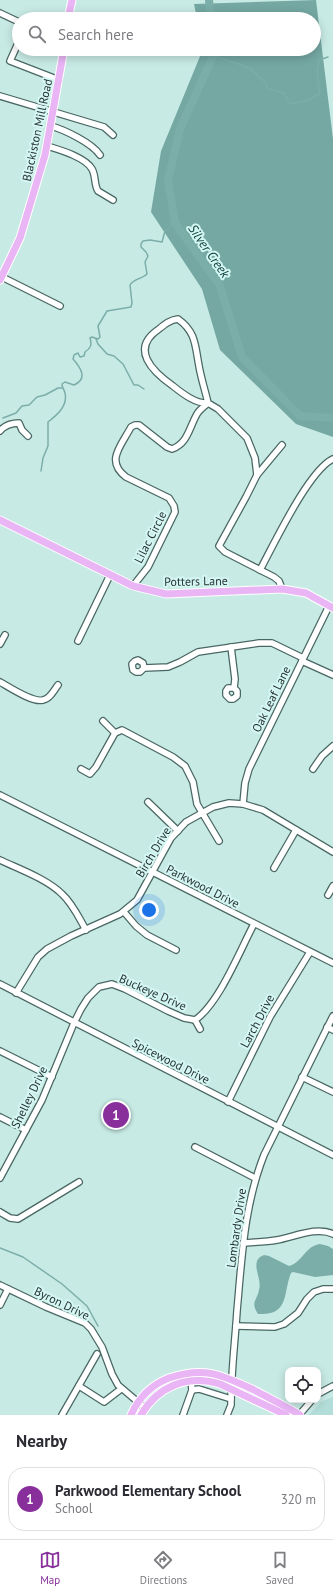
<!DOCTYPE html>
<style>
body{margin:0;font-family:"PT Sans",sans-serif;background:#f2f2f3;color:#2b2b33}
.controls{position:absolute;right:12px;bottom:12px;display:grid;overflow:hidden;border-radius:8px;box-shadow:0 2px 10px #0003}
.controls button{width:36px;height:36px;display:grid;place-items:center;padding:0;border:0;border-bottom:1px solid #e1e1e2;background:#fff;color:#2b2b33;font:20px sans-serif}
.you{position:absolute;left:149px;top:910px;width:14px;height:14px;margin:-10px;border:3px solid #fff;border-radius:50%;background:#1a73e8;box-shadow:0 0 0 6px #1a73e833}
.badge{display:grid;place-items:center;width:26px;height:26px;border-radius:50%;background:#882f9b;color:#fff;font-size:13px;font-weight:700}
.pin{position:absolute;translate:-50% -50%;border:2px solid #fff;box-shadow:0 1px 4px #0006}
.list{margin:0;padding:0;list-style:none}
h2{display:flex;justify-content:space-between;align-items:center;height:52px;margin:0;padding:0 16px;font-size:17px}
h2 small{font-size:13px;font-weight:400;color:#7c7c81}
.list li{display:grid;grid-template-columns:26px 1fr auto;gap:12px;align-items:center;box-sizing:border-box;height:64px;margin:0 8px 8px;padding:0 8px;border:1px solid #e1e1e2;border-radius:16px}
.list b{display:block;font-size:15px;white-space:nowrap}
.list p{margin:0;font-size:13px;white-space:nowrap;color:#7c7c81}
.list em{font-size:13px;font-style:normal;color:#7c7c81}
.icon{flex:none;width:22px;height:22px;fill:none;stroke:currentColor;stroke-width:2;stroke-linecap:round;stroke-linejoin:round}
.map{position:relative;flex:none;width:333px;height:1415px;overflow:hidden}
.search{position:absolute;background:#fff;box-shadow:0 2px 10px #0003;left:12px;right:12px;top:12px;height:44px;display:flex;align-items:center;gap:10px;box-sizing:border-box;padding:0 14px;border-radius:22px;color:#7c7c81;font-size:15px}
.sheet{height:124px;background:#fff}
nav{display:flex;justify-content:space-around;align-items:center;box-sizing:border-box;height:56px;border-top:1px solid #e1e1e2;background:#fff;font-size:11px;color:#7c7c81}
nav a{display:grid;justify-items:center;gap:2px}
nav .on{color:#882f9b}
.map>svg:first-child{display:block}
.built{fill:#b3ddd8}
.forest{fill:#75a8a3}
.water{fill:#7baea9}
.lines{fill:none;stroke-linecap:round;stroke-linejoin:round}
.stream{stroke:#7baea9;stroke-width:1.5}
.river{stroke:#7baea9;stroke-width:8}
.minor-casing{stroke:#496763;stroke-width:8}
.major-casing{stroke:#fff;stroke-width:9}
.minor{stroke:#fff;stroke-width:5.5}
.major{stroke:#e9b5f5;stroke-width:7}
.labels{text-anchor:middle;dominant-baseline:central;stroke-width:4;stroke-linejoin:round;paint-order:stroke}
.street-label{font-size:12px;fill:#273433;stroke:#d5f7f3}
.water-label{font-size:13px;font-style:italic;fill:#063936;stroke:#d5f7f3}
</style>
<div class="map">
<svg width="333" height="1415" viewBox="0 0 333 1415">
<rect width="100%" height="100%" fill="#c8eae5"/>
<path class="built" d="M333,1397v18h-24l12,-13z"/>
<path class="forest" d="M316,0l17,139v298l-37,-13 -76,-74 -18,-61 -51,-77 10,-61 42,-102h111v-30h-117l-3,-15z"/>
<path class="water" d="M320,1244l8,2 5,3v26l-18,2 -22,-5 -2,1c-8,19 -1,43 -33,41 -8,-12 -1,-13 1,-24 3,-10 -5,-20 -2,-29 1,-3 4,-5 7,-6l5,1 20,10c13,-3 16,-20 31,-22z"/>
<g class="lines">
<g class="stream">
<path d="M213,56l29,9 9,4 14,13 3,7 16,4 6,11 18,-4 12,-6 -3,-22 2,-12 9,-3"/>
<path d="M96,339l2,5 9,10 7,2 9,8 11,21h4l6,4"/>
<path d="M3,418l13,-5 6,-7 7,-1 8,-8 8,-2 13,-7h4"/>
<path d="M41,471l2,-13 5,-12v-24c9,-7 20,-16 17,-29 -1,-4 -3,-5 -3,-9l3,-2 9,3c14,-6 7,-17 -1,-26l1,-4 4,-2 2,4 4,-1 1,-4c6,-4 7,-7 5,-14l2,-1 6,2 2,-2 -2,-11 9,-15 24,-4 1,-4 -2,-18c3,-6 12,-6 17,-11l-2,-12 3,-6 -2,-4 -5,-5v-3l2,-3 7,-1 12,2 3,-11 10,-8"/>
<path d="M0,1248l23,9 39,27 25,22 11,20"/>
</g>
<g class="river">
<path d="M209,0l2,19"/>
<path d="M215,49v3l-35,77 -12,51 7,43 45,63 22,71 58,59 33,2"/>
</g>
<g class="minor-casing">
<g id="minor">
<path d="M0,13l19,9"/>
<path d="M19,41l-9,20 49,19"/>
<path d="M0,96l104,31 9,8"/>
<path d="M51,126c14,4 41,17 49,29"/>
<path d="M47,146c13,4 38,11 45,23 4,7 2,16 6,22l15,9"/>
<path d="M2,277l58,29"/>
<path d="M0,431c5,-6 12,-8 19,-8l3,7 6,6"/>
<path d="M257,475l25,-30"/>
<path d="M260,570c14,-26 49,-100 73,-111"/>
<path d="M133,586l15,-19 27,-55 -1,-6 -5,-8 -43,-21c-21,-16 -5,-31 5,-50l4,-2h4l28,22 5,2c16,-6 17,-21 25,-35 3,-5 8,-8 11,-11 -3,-13 -7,-25 -9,-37 -4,-21 -3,-34 -21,-47 -8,1 -13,5 -19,10 -30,20 -6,43 14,57 10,8 23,18 35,17l10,6 29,29 8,20 2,17 -11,22 -27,49 6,6 49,25 5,4 3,8"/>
<path d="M78,641l32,-66"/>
<path d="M0,644l5,-9"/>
<path d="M231,647l4,32 -1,9h-6l-2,3v4l4,4h3l4,-3v-5l-3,-3"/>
<path d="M302,661l31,14"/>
<path d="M144,668l-4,4h-4l-3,-2 -1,-6 3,-3 3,-1 5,3 1,5 24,-1 12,-5 18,-10 61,-9h13l31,15"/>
<path d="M0,682c9,5 33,21 43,18 7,-1 11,-10 15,-15"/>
<path d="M103,721l12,12"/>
<path d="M81,769l9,5 6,-7 19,-34 7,-3 51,27 12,9 8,16 4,22 22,37"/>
<path d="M313,769l9,-13 11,-10"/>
<path d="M0,795l333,168"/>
<path d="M148,802l30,29"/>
<path d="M243,804l2,-21 4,-14 80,-163"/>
<path d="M0,860c19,9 47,19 62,34 11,10 17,24 24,36"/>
<path d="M274,868l22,-38"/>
<path d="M328,895l5,-9"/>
<path d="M124,912l12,14 11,9 29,15"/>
<path d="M0,984l333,171"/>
<path d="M16,993l22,-36 9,-8 24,-13 49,-22 17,-14 34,-62 15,-16 27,-15 16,-4 14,1 20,6 70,42"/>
<path d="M195,1020l5,9"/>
<path d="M327,1027l6,3"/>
<path d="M0,1051l52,26"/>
<path d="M302,1077l31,15"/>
<path d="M228,1102l42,-85 40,-65"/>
<path d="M0,1117l26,13"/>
<path d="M195,1147l60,31"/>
<path d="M0,1178l42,-78 32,-77 7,-14 7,-11 11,-11 13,-3 13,5 43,22 16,7 11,2c24,-16 45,-70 59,-96"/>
<path d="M0,1212l10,6 8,1 61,-37"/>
<path d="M243,1243c11,-1 23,-1 34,-3 17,-3 40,-14 56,-6"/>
<path d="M0,1285l46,22 39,16 6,6 11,18 10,27 6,11 27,23"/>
<path d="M0,1305l8,-16"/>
<path d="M236,1326l39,1 9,-3 14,-11 9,-14 7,-7 9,-3h10"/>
<path d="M79,1386l25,16 17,-13"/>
<path d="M192,1390l7,-1 32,10"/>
<path d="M318,1394l15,-8"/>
<path d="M62,1415l35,-61"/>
<path d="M183,1415l9,-25 -1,-10"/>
<path d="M227,1415l4,-10c0,-31 4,-63 6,-94 5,-55 7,-105 27,-156l69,-139"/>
<path d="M299,1415l13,-15"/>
</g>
</g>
<g class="major-casing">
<g id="major">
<path d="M68,19l4,-19"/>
<path d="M0,280l20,-42 25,-83 19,-106"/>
<path d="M0,520l133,66 33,8 116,-5 24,4 27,15"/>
<path d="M131,1415c8,-18 20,-30 38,-37 36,-12 53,-3 85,12 15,8 31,16 46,25"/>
<path d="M141,1415c17,-29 47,-41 79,-31l66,31"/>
</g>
</g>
<use href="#minor" class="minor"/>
<use href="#major" class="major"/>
</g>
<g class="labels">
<g class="street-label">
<text transform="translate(37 130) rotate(-78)">Blackiston Mill Road</text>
<text transform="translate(150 537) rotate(-63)">Lilac Circle</text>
<text transform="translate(196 581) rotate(-1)">Potters Lane</text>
<text transform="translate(271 699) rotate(-64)">Oak Leaf Lane</text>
<text transform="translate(153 852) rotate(-59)">Birch Drive</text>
<text transform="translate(203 886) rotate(27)">Parkwood Drive</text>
<text transform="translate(153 992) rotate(24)">Buckeye Drive</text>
<text transform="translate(257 1021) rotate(-62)">Larch Drive</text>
<text transform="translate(171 1061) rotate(27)">Spicewood Drive</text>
<text transform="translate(29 1097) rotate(-64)">Shelley Drive</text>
<text transform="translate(236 1228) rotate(-82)">Lombardy Drive</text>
<text transform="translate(62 1303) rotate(26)">Byron Drive</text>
</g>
<g class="water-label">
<text transform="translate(209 251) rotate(55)">Silver Creek</text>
</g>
</g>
</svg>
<div class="controls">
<button><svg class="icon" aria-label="locate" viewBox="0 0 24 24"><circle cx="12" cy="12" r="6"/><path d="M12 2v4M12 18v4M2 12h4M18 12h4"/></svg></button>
</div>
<div class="you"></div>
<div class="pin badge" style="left:116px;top:1115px">1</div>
<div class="search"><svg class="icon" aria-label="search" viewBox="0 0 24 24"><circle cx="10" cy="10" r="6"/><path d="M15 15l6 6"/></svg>Search here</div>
</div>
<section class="sheet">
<h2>Nearby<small></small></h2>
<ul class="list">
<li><span class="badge">1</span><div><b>Parkwood Elementary School</b><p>School</p></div><em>320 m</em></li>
</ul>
</section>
<nav>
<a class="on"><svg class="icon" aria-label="map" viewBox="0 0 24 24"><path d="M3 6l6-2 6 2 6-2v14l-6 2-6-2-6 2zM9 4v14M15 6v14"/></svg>Map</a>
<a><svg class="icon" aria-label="directions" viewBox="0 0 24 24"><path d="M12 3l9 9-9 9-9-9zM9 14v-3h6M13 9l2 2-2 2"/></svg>Directions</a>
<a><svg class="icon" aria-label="saved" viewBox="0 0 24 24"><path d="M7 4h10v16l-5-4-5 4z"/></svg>Saved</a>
</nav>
